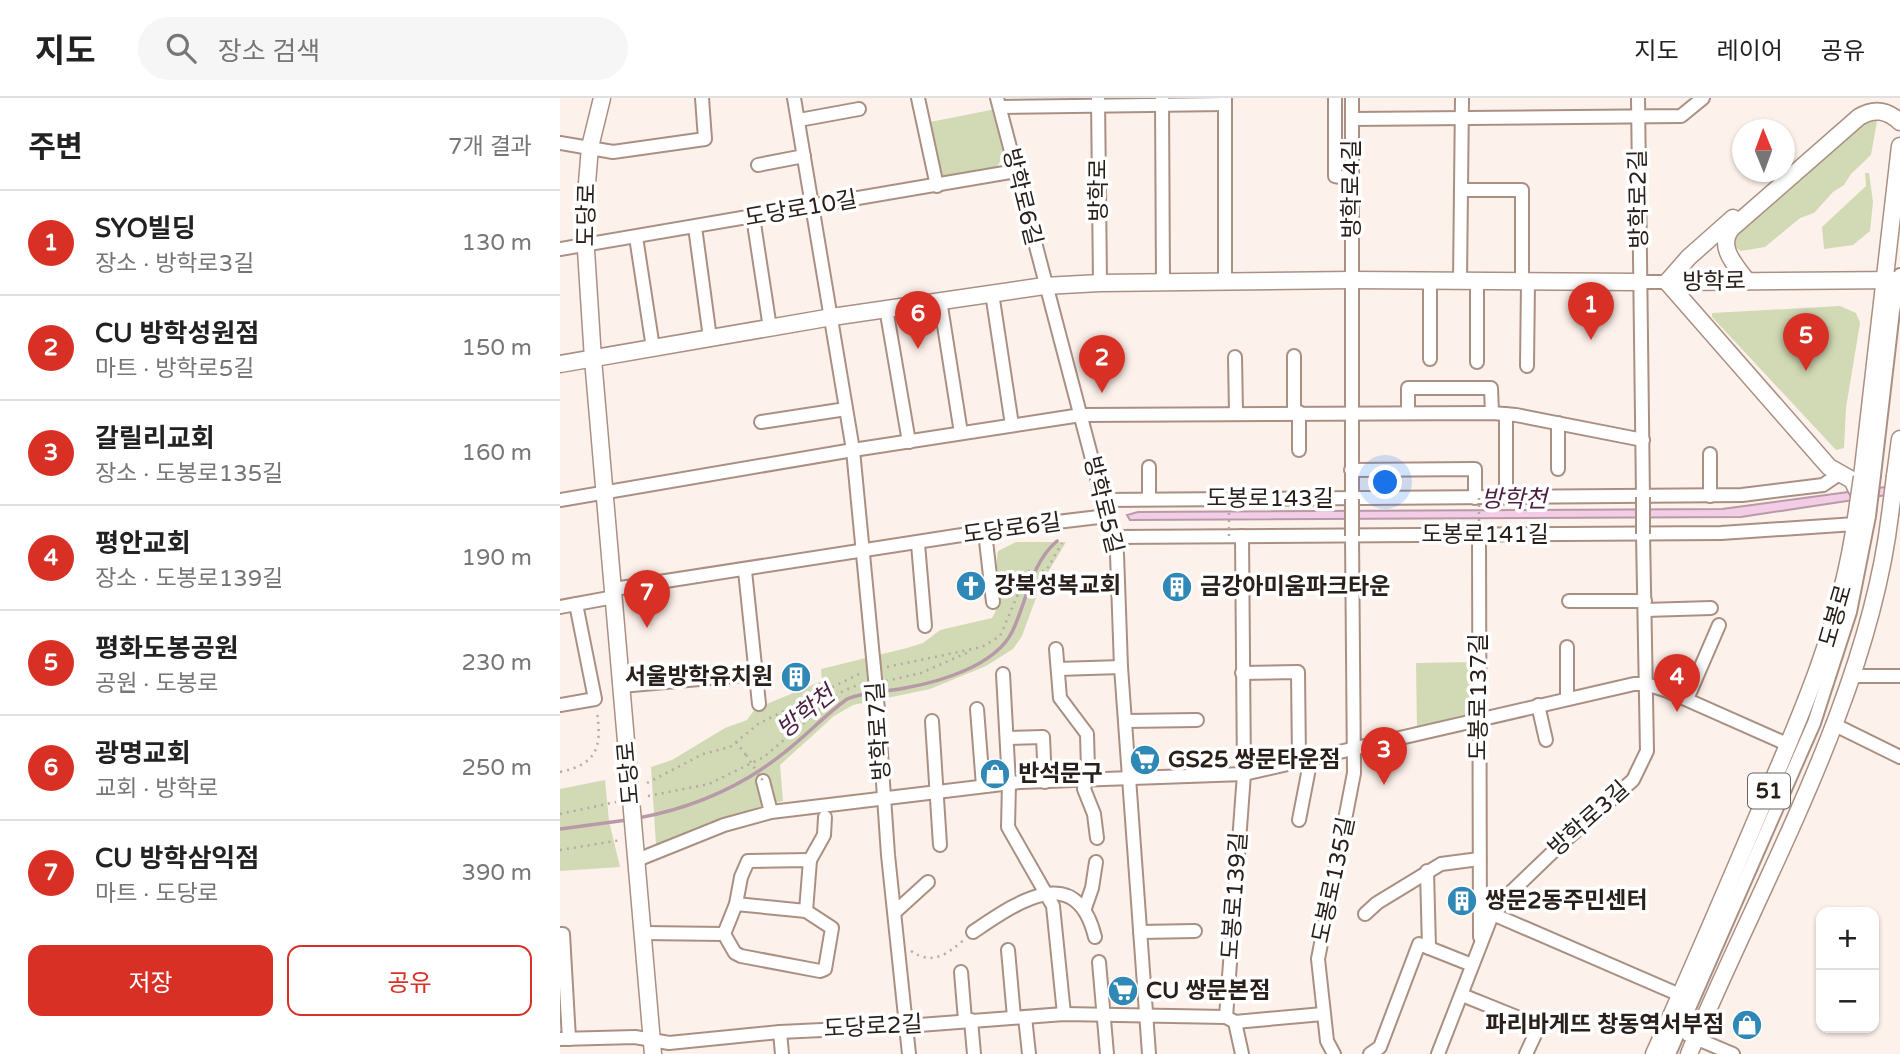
<!DOCTYPE html>
<html lang="ko">
<meta charset="utf-8">
<style>
body{margin:0;font-family:"Varela Round","Noto Sans KR",sans-serif;background:#f6f6f6;color:#222}
.controls{position:absolute;right:21px;bottom:21px;display:grid;overflow:hidden;border-radius:14px;box-shadow:0 2px 5px #0004}
.controls button{width:63px;height:63px;display:grid;place-items:center;padding:0;border:0;border-bottom:2px solid #e0e0e0;background:#fff;color:#222;font:35px sans-serif}
.compass{position:absolute;left:1172px;top:21px;width:63px;height:63px;border-radius:50%;background:#fff;box-shadow:0 2px 5px #0004;rotate:359deg}
.you{position:absolute;left:826px;top:385px;width:24px;height:24px;margin:-18px;border:5px solid #fff;border-radius:50%;background:#1a73e8;box-shadow:0 0 0 10px #1a73e833}
.badge{display:grid;place-items:center;width:46px;height:46px;border-radius:50%;background:#d93025;color:#fff;font-size:23px;font-weight:700}
.pin{position:absolute;translate:-50% -58px;filter:drop-shadow(0 2px 4px #0008)}
.pin::after{content:'';position:absolute;top:37px;width:24px;height:21px;background:inherit;clip-path:polygon(0 0,100% 0,50% 100%)}
.list{margin:0;padding:0;list-style:none}
h2{display:flex;justify-content:space-between;align-items:center;height:91px;margin:0;padding:0 28px;font-size:30px}
h2 small{font-size:23px;font-weight:400;color:#767676}
.list li{display:grid;grid-template-columns:46px 1fr auto;gap:21px;align-items:center;box-sizing:border-box;height:105px;padding:0 28px;border-top:2px solid #e0e0e0}
.list b{display:block;font-size:26px;white-space:nowrap}
.list p{margin:0;font-size:23px;white-space:nowrap;color:#767676}
.list em{font-size:23px;font-style:normal;color:#767676}
.actions{display:flex;gap:14px;padding:21px 28px}
.actions a{flex:1;padding:16px 0;border:2px solid #d93025;border-radius:14px;text-align:center;font-size:24px;color:#d93025}
.actions .main{background:#d93025;color:#fff}
.icon{flex:none;width:38px;height:38px;fill:none;stroke:currentColor;stroke-width:2;stroke-linecap:round;stroke-linejoin:round}
.map{position:relative;flex:none;width:1340px;height:956px;overflow:hidden}
header{display:flex;align-items:center;gap:42px;box-sizing:border-box;height:98px;padding:0 35px;background:#fff;border-bottom:2px solid #e0e0e0}
header strong{font-size:33px}
nav{display:flex;gap:38px;margin-inline-start:auto;font-size:24px}
.search{width:490px;height:63px;background:#f6f6f6;display:flex;align-items:center;gap:18px;box-sizing:border-box;padding:0 24px;border-radius:38px;color:#767676;font-size:26px}
main{display:flex}
aside{flex:1;background:#fff}
.map>svg:first-child{display:block}
.green{fill:#d1dab5}
.water{fill:#f3cde5;stroke:#b799a8;stroke-width:2}
.lines{fill:none;stroke-linecap:round;stroke-linejoin:round}
.stream{stroke:#b799a8;stroke-width:3.5}
.minor-casing{stroke:#aa9083;stroke-width:16}
.major-casing{stroke:#aa9083;stroke-width:19}
.path{stroke:#b5aaa4;stroke-width:2.5;stroke-dasharray:2 5;stroke-linecap:butt}
.minor{stroke:#fff;stroke-width:12}
.major{stroke:#fff;stroke-width:16}
.minor-bridge-casing{stroke:#aa9083;stroke-width:16;stroke-linecap:butt}
.major-bridge-casing{stroke:#aa9083;stroke-width:19;stroke-linecap:butt}
.path-bridge{stroke:#b5aaa4;stroke-width:2.5;stroke-dasharray:2 5;stroke-linecap:butt}
.minor-bridge{stroke:#fff;stroke-width:12}
.major-bridge{stroke:#fff;stroke-width:16}
.labels{text-anchor:middle;dominant-baseline:central;stroke-width:7;stroke-linejoin:round;paint-order:stroke}
.shield{fill:#fff;stroke:#6a635f;stroke-width:2}
.shield-label{font-size:21px;font-weight:bold;fill:#2a201b}
.street-label{font-size:23px;fill:#2a201b;stroke:#fff}
.poi-label{font-size:23px;font-weight:bold;fill:#2a201b;stroke:#fff;text-anchor:start}
.water-label{font-size:24px;font-style:italic;fill:#4d1f40;stroke:#fff}
</style>
<header>
<strong>지도</strong>
<div class="search"><svg class="icon" aria-label="search" viewBox="0 0 24 24"><circle cx="10" cy="10" r="6"/><path d="M15 15l6 6"/></svg>장소 검색</div>
<nav><a>지도</a><a>레이어</a><a>공유</a></nav>
</header>
<main>
<aside>
<h2>주변<small>7개 결과</small></h2>
<ul class="list">
<li><span class="badge">1</span><div><b>SYO빌딩</b><p>장소 · 방학로3길</p></div><em>130 m</em></li>
<li><span class="badge">2</span><div><b>CU 방학성원점</b><p>마트 · 방학로5길</p></div><em>150 m</em></li>
<li><span class="badge">3</span><div><b>갈릴리교회</b><p>장소 · 도봉로135길</p></div><em>160 m</em></li>
<li><span class="badge">4</span><div><b>평안교회</b><p>장소 · 도봉로139길</p></div><em>190 m</em></li>
<li><span class="badge">5</span><div><b>평화도봉공원</b><p>공원 · 도봉로</p></div><em>230 m</em></li>
<li><span class="badge">6</span><div><b>광명교회</b><p>교회 · 방학로</p></div><em>250 m</em></li>
<li><span class="badge">7</span><div><b>CU 방학삼익점</b><p>마트 · 도당로</p></div><em>390 m</em></li>
</ul>
<div class="actions"><a class="main">저장</a><a>공유</a></div>
</aside>
<div class="map">
<svg width="1340" height="956" viewBox="0 0 1340 956">
<rect width="100%" height="100%" fill="#fdf1eb"/>
<g class="green">
<path d="M436,11l10,43 -11,18 -53,10 -12,-58z"/>
<path d="M1312,21l5,2 -6,34 -20,19 -7,11 -11,7 -19,21 -14,5 -35,29 -24,4 -9,-6 3,-12 124,-110z"/>
<path d="M1305,75h4l4,29 -3,29 -17,14 -29,4 -2,-22 44,-41z"/>
<path d="M1280,208l16,7 4,10 -14,85 -2,40 -8,2 -124,-133v-4z"/>
<path d="M456,444h50l-25,42 -19,52 -9,13 -27,17 -56,23 -77,16 -19,11 -54,49 3,36 -22,5 -105,39 -5,-78 21,-7 53,-32 22,-8 8,-11 67,-28 -1,-12 86,-21 16,-5 17,-13 52,-12c13,-19 1,-44 6,-67z"/>
<path d="M914,564v55l-57,13 -1,-67z"/>
<path d="M45,682l4,41 11,46 -60,4v-82z"/>
</g>
<path class="water" d="M1340,387v8l-159,24 -611,3 -3,-5 11,-3 584,-3z"/>
<g class="lines">
<g class="stream">
<path d="M78,720c54,-10 105,-32 147,-66 22,-17 40,-37 62,-53 19,-8 38,-7 58,-11 34,-6 90,-22 107,-56 15,-30 18,-68 45,-91"/>
<path d="M0,731l67,-9"/>
</g>
<g class="minor-casing">
<g id="minor">
<path d="M234,0l59,352 21,218"/>
<path d="M358,0l19,88"/>
<path d="M437,0l120,456 4,113 28,387"/>
<path d="M538,0l2,185"/>
<path d="M602,0l1,184"/>
<path d="M665,0v184"/>
<path d="M775,0v78l17,3"/>
<path d="M1078,0l5,399"/>
<path d="M440,9l225,-3"/>
<path d="M792,21l329,-3 22,-18"/>
<path d="M239,22l60,-11"/>
<path d="M0,45l53,9 92,-13 -3,-41"/>
<path d="M198,67l46,-9"/>
<path d="M901,92h61v92"/>
<path d="M193,119l17,111"/>
<path d="M135,129l15,111"/>
<path d="M76,139l17,111"/>
<path d="M0,151l456,-78"/>
<path d="M900,183l2,-183"/>
<path d="M917,183v81"/>
<path d="M1081,184h26"/>
<path d="M432,195l20,132"/>
<path d="M380,202l21,133"/>
<path d="M326,210l23,134"/>
<path d="M675,259l1,56"/>
<path d="M870,261v-78"/>
<path d="M967,268l1,-84"/>
<path d="M734,314v-56"/>
<path d="M739,314v38"/>
<path d="M848,314v-24h83l1,25"/>
<path d="M201,324l85,-13"/>
<path d="M998,325v46"/>
<path d="M1150,356v42"/>
<path d="M589,369v32"/>
<path d="M791,372l124,-1v29"/>
<path d="M1314,377l19,-164 7,-36"/>
<path d="M946,400v-84"/>
<path d="M792,401v-401"/>
<path d="M0,402l293,-50 228,-35 411,-2 24,2 127,25"/>
<path d="M542,402l640,-5 81,-10 16,-11"/>
<path d="M425,434l8,70"/>
<path d="M919,437l1,402"/>
<path d="M554,439l607,-4 134,-9"/>
<path d="M358,446l7,82"/>
<path d="M185,473l14,133"/>
<path d="M54,491l393,-61 100,-12"/>
<path d="M1009,503h76"/>
<path d="M0,509l54,-10"/>
<path d="M1085,512l66,-2"/>
<path d="M496,551l4,49 27,36 1,36 -4,19 10,25 3,24"/>
<path d="M498,571l63,-2"/>
<path d="M682,575l56,-1 1,89"/>
<path d="M443,576l6,109 -1,44 45,79 11,108"/>
<path d="M1292,578h48"/>
<path d="M61,588l134,-12"/>
<path d="M1007,600v-51"/>
<path d="M1127,601l32,-74"/>
<path d="M0,607l35,-6 -19,-95"/>
<path d="M978,607l8,35"/>
<path d="M417,611l6,77"/>
<path d="M318,612l10,145 21,199"/>
<path d="M372,623l8,124"/>
<path d="M566,623l71,-1"/>
<path d="M1273,626l67,33"/>
<path d="M447,640l36,-1 2,45"/>
<path d="M203,683l8,31"/>
<path d="M739,722l12,-62"/>
<path d="M77,762l87,-35 47,-13 249,-30 224,-8 390,-90h12l19,6 124,55"/>
<path d="M250,762l14,-25 1,-18"/>
<path d="M867,773l2,77"/>
<path d="M176,806l5,-27 7,-16 62,-1 -4,51"/>
<path d="M525,810l7,-20 4,-26"/>
<path d="M335,814l33,-30"/>
<path d="M928,814l192,83"/>
<path d="M805,816l12,-11 64,-39 38,-5"/>
<path d="M413,834c43,-29 103,-72 122,5"/>
<path d="M580,834l55,-1"/>
<path d="M83,835l81,1 11,19 6,3 79,15 5,-2 7,-41 -26,-17 -70,-7 -12,30"/>
<path d="M0,836h3l6,105"/>
<path d="M448,852l6,67"/>
<path d="M539,864l8,92"/>
<path d="M401,874l4,48"/>
<path d="M902,897l77,31 -13,28"/>
<path d="M465,919l4,37"/>
<path d="M666,919l18,-243 -2,-238"/>
<path d="M411,922l3,34"/>
<path d="M675,924l7,32"/>
<path d="M220,934l2,22"/>
<path d="M1128,937l45,19"/>
<path d="M0,941l75,-2 34,6 111,-11 126,-6 158,-12 162,3 9,5 88,-8"/>
<path d="M774,956l-7,-13 -9,-82 36,-186 -2,-237"/>
<path d="M810,956l10,-7 39,-103 53,21"/>
<path d="M878,956l54,-139 16,-20 52,-50 73,-65 14,-29 -4,-217"/>
<path d="M1109,956l145,-331 36,-111 19,-96"/>
</g>
</g>
<g class="major-casing">
<g id="major">
<path d="M42,0l-12,49 -6,72 9,140 60,695"/>
<path d="M1187,183c-11,-15 -31,-35 -15,-53l127,-111c15,-9 28,-7 41,5"/>
<path d="M1107,184l162,185 23,13 7,14"/>
<path d="M1107,184l22,-25 44,-39"/>
<path d="M1107,184l233,-2"/>
<path d="M0,266l272,-47 212,-31 56,-3 252,-3 289,2"/>
<path d="M1335,378l5,-37"/>
<path d="M1302,379l38,-331"/>
<path d="M1094,956c36,-79 70,-159 104,-239 43,-99 83,-189 98,-297"/>
<path d="M1129,956c71,-171 179,-355 201,-539"/>
</g>
</g>
<g class="path">
<path d="M327,569l95,-20 18,-11 28,-65h18l16,-28"/>
<path d="M326,583l35,-8 50,-22"/>
<path d="M176,644l10,13"/>
<path d="M0,674c37,-8 42,-24 37,-60"/>
<path d="M87,685l56,-29 27,-7 28,-23 105,-52"/>
<path d="M88,698l61,-12 55,-27 62,-53 17,-13 22,-9"/>
<path d="M0,716l56,-12"/>
<path d="M0,752l61,-10"/>
<path d="M351,853c22,15 36,3 54,-12"/>
</g>
<use href="#minor" class="minor"/>
<use href="#major" class="major"/>
<g class="minor-bridge-casing">
<g id="minor-bridge">
<path d="M792,401v37"/>
<path d="M1309,418l5,-41"/>
<path d="M1083,436v-37"/>
<path d="M314,570l4,42"/>
</g>
</g>
<g class="major-bridge-casing">
<g id="major-bridge">
<path d="M1330,417l5,-39"/>
<path d="M1296,420l6,-41"/>
</g>
</g>
<g class="path-bridge">
<path d="M919,400v37"/>
<path d="M669,401v37"/>
<path d="M186,657l17,26"/>
</g>
<use href="#minor-bridge" class="minor-bridge"/>
<use href="#major-bridge" class="major-bridge"/>
</g>
<defs>
<g id="church-disc" transform="scale(1.575)"><circle r="9.5" fill="#3088b6" stroke="#fff"/><path d="M-1.2-6h2.4v3.5h3.3v2.4h-3.3V6h-2.4V-.1h-3.3v-2.4h3.3Z" fill="#fff"/></g>
<g id="building-disc" transform="scale(1.575)"><circle r="9.5" fill="#3088b6" stroke="#fff"/><path d="M-4-6H4V6H1V3H-1V6H-4ZM-2.5-4.3h1.7v1.8h-1.7ZM.8-4.3h1.7v1.8H.8ZM-2.5-1h1.7V.8h-1.7ZM.8-1h1.7V.8H.8Z" fill="#fff"/></g>
<g id="supermarket-disc" transform="scale(1.575)"><circle r="9.5" fill="#3088b6" stroke="#fff"/><path d="M-6-5.5h2.5l.6 2H6L4.5 2H-2.5L-4.4-4H-6ZM-1.5 3.2a1.3 1.3 0 1 0 .1 0ZM3 3.2a1.3 1.3 0 1 0 .1 0Z" fill="#fff"/></g>
<g id="shop-disc" transform="scale(1.575)"><circle r="9.5" fill="#3088b6" stroke="#fff"/><path d="M-5-2.5h2.3a2.7 3.5 0 0 1 5.4 0H5L5.5 6h-11ZM-1.5-2.5h3a1.5 2.3 0 0 0-3 0Z" fill="#fff"/></g>
</defs>
<g fill-rule="evenodd">
<use href="#church-disc" x="411" y="488"/>
<use href="#building-disc" x="617" y="489"/>
<use href="#building-disc" x="236" y="579"/>
<use href="#supermarket-disc" x="585" y="662"/>
<use href="#shop-disc" x="435" y="676"/>
<use href="#building-disc" x="902" y="803"/>
<use href="#supermarket-disc" x="563" y="893"/>
<use href="#shop-disc" x="1187" y="927"/>
</g>
<g class="labels">
<rect class="shield" x="1188" y="675.5" width="42" height="35" rx="5"/>
<g class="shield-label">
<text x="1209" y="693">51</text>
</g>
<g class="street-label">
<text transform="translate(792 91) rotate(-90)">방학로4길</text>
<text transform="translate(539 92) rotate(-90)">방학로</text>
<text transform="translate(462 99) rotate(76)">방학로6길</text>
<text transform="translate(1079 101) rotate(-91)">방학로2길</text>
<text transform="translate(241 111) rotate(-10)">도당로10길</text>
<text transform="translate(27 117) rotate(-89)">도당로</text>
<text transform="translate(1154 184) rotate(-1)">방학로</text>
<text x="710" y="401">도봉로143길</text>
<text transform="translate(543 407) rotate(76)">방학로5길</text>
<text transform="translate(452 431) rotate(-8)">도당로6길</text>
<text x="925" y="437">도봉로141길</text>
<text transform="translate(1276 518) rotate(-74)">도봉로</text>
<text transform="translate(919 599) rotate(-90)">도봉로137길</text>
<text transform="translate(319 633) rotate(-94)">방학로7길</text>
<text transform="translate(69 675) rotate(-95)">도당로</text>
<text transform="translate(1029 721) rotate(-42)">방학로3길</text>
<text transform="translate(774 782) rotate(-78)">도봉로135길</text>
<text transform="translate(675 798) rotate(-86)">도봉로139길</text>
<text transform="translate(313 929) rotate(-3)">도당로2길</text>
</g>
<g class="poi-label">
<text x="434" y="488">강북성복교회</text>
<text x="640" y="489">금강아미움파크타운</text>
<text x="213" y="579" text-anchor="end">서울방학유치원</text>
<text x="608" y="662">GS25 쌍문타운점</text>
<text x="458" y="676">반석문구</text>
<text x="925" y="803">쌍문2동주민센터</text>
<text x="586" y="893">CU 쌍문본점</text>
<text x="1164" y="927" text-anchor="end">파리바게뜨 창동역서부점</text>
</g>
<g class="water-label">
<text x="954" y="401">방학천</text>
<text transform="translate(246 614) rotate(-39)">방학천</text>
</g>
</g>
</svg>
<div class="controls">
<button>+</button>
<button>−</button>
</div>
<svg class="compass" viewBox="-18 -18 36 36"><path d="M0-13l5 13h-10z" fill="#e53935"/><path d="M0 13l5-13h-10z" fill="#767676"/></svg>
<div class="you"></div>
<div class="pin badge" style="left:1031px;top:242px">1</div>
<div class="pin badge" style="left:542px;top:295px">2</div>
<div class="pin badge" style="left:824px;top:687px">3</div>
<div class="pin badge" style="left:1117px;top:614px">4</div>
<div class="pin badge" style="left:1246px;top:273px">5</div>
<div class="pin badge" style="left:358px;top:251px">6</div>
<div class="pin badge" style="left:87px;top:530px">7</div>
</div>
</main>
